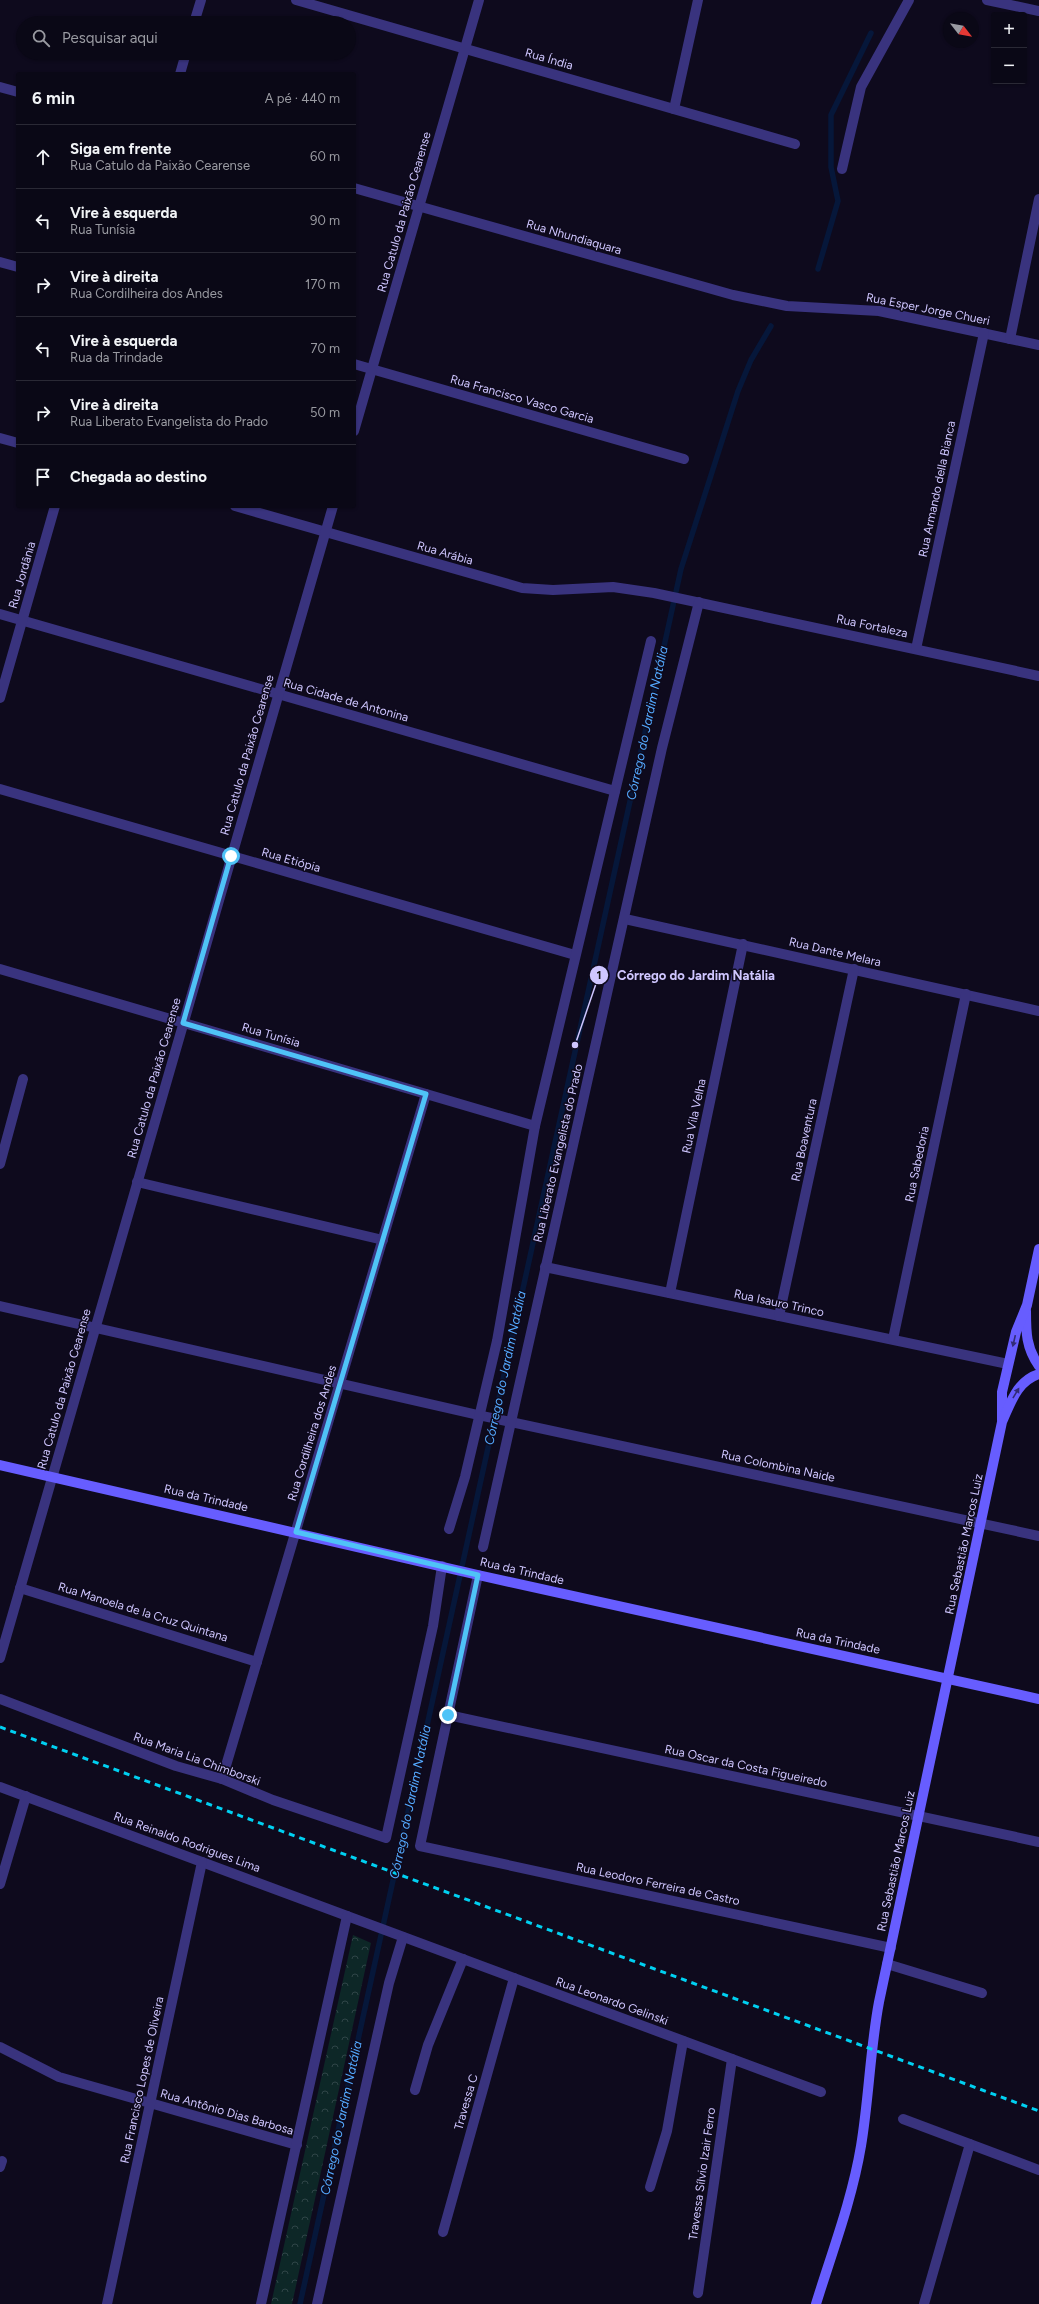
<!DOCTYPE html>
<html lang="pt">
<meta charset="utf-8">
<style>
body{margin:0;font-family:Figtree,sans-serif;background:#181623;color:#f1f3f6}
.controls{position:absolute;right:12px;top:12px;display:grid;overflow:hidden;border-radius:4px;box-shadow:0 1px 3px #0004}
.controls button{width:36px;height:36px;display:grid;place-items:center;padding:0;border:0;border-bottom:1px solid #2a2935;background:#0a0816;color:#f1f3f6;font:20px sans-serif}
.compass{position:absolute;left:943px;top:12px;width:36px;height:36px;border-radius:50%;background:#0a0816;box-shadow:0 1px 3px #0004;rotate:121deg}
.stop{position:absolute;width:12px;height:12px;margin:-9px;border:3px solid #4fc3f7;border-radius:50%;background:#fff}
.stop.end{background:#4fc3f7;border-color:#fff;box-shadow:0 1px 4px #0008}
.list{margin:0;padding:0;list-style:none}
h2{display:flex;justify-content:space-between;align-items:center;height:52px;margin:0;padding:0 16px;font-size:17px}
h2 small{font-size:13px;font-weight:400;color:#999aa1}
.list li{display:grid;grid-template-columns:26px 1fr auto;gap:12px;align-items:center;box-sizing:border-box;height:64px;padding:0 16px;border-top:1px solid #2a2935}
.list b{display:block;font-size:15px;white-space:nowrap}
.list p{margin:0;font-size:13px;white-space:nowrap;color:#999aa1}
.list em{font-size:13px;font-style:normal;color:#999aa1}
.icon{flex:none;width:22px;height:22px;fill:none;stroke:currentColor;stroke-width:2;stroke-linecap:round;stroke-linejoin:round}
.map{position:relative;flex:none;width:1039px;height:2304px;overflow:hidden}
.search{position:absolute;background:#0a0816;box-shadow:0 1px 3px #0004;left:16px;top:16px;width:340px;height:44px;display:flex;align-items:center;gap:10px;box-sizing:border-box;padding:0 14px;border-radius:22px;color:#999aa1;font-size:15px}
.panel{position:absolute;background:#0a0816;box-shadow:0 1px 3px #0004;left:16px;top:72px;width:340px;height:436px;border-radius:4px}
.map>svg:first-child{display:block}
.forest{fill:url(#forest-crowns)}
.lines{fill:none;stroke-linecap:round;stroke-linejoin:round}
.stream{stroke:#06173a;stroke-width:5.5}
.street{stroke:#39337e;stroke-width:10}
.secondary{stroke:#675dff;stroke-width:10}
.rail{stroke:#00d0f1;stroke-width:3;stroke-dasharray:6 5;stroke-linecap:butt}
.oneway{fill:#322b77}
.route{stroke:#4fc3f7;stroke-width:5}
.labels{text-anchor:middle;dominant-baseline:central;stroke-width:3;stroke-linejoin:round;paint-order:stroke}
.street-label{font-size:12px;fill:#cfc6ff;stroke:#0e0a1d}
.water-label{font-size:13px;font-style:italic;fill:#54a9ff;stroke:#0e0a1d}
.leader{fill:none;stroke:#cfc6ff;stroke-width:1.5}
.callout-dot{fill:#cfc6ff;stroke:#0e0a1d;stroke-width:1.5}
.mark-label{font-size:12px;text-anchor:middle;font-weight:bold;fill:#111}
.callout-label{font-size:13px;text-anchor:middle;font-weight:bold;fill:#cfc6ff;stroke:#0e0a1d;stroke-width:3;stroke-linejoin:round;paint-order:stroke}
</style>
<div class="map">
<svg width="1039" height="2304" viewBox="0 0 1039 2304">
<defs>
<pattern id="forest-crowns" width="20" height="18" patternUnits="userSpaceOnUse"><rect width="20" height="18" fill="#0d2727"/><path d="M2 6a3 3 0 1 1 6 0M12 15a3 3 0 1 1 6 0" fill="none" stroke="#2f4547"/></pattern>
</defs>
<rect width="100%" height="100%" fill="#0e0a1d"/>
<path class="forest" d="M353,1935l18,8 -79,361h-21z"/>
<g class="lines">
<g class="stream">
<path d="M818,269l20,-68 -7,-34v-52l40,-82"/>
<path d="M300,2304l381,-1735 57,-178 13,-31 20,-34"/>
</g>
<g class="street">
<path d="M296,0l499,144"/>
<path d="M987,0l52,11"/>
<path d="M194,23l7,-23"/>
<path d="M180,74l6,-21"/>
<path d="M0,87l18,5"/>
<path d="M674,109l24,-109"/>
<path d="M842,169l19,-82 48,-87"/>
<path d="M354,188l379,107 54,11 92,5 160,34"/>
<path d="M0,262l18,5"/>
<path d="M1010,339l29,-140"/>
<path d="M354,364l330,95"/>
<path d="M354,431l125,-431"/>
<path d="M0,438l18,5"/>
<path d="M235,506l287,82 31,2 60,-3 41,6 385,83"/>
<path d="M0,614l615,177"/>
<path d="M916,649l68,-316"/>
<path d="M0,698l55,-192"/>
<path d="M0,789l575,166"/>
<path d="M625,919l414,92"/>
<path d="M0,969l535,157"/>
<path d="M0,1164l23,-85"/>
<path d="M137,1182l246,58"/>
<path d="M545,1267l463,97"/>
<path d="M670,1293l73,-349"/>
<path d="M0,1306l478,109 561,121"/>
<path d="M779,1316l75,-347"/>
<path d="M893,1339l73,-345"/>
<path d="M449,1529l16,-52 32,-136 38,-215 116,-485"/>
<path d="M483,1547l179,-799 37,-146"/>
<path d="M478,1575l-58,271 471,102"/>
<path d="M20,1588l237,74"/>
<path d="M0,1658l333,-1152"/>
<path d="M0,1699l176,67 46,13 51,21 113,38 47,-212 9,-60"/>
<path d="M448,1715l591,127"/>
<path d="M222,1779l204,-685"/>
<path d="M0,1787l821,305"/>
<path d="M0,1884l26,-88"/>
<path d="M887,1964l95,29"/>
<path d="M0,2047l59,30 238,68"/>
<path d="M415,2090l13,-45 35,-86"/>
<path d="M903,2119l136,51"/>
<path d="M0,2167l2,-6"/>
<path d="M650,2187l17,-56 16,-90"/>
<path d="M443,2232l71,-254"/>
<path d="M698,2293l34,-234"/>
<path d="M107,2304l95,-442"/>
<path d="M261,2304l86,-388"/>
<path d="M317,2304l72,-321 14,-46"/>
<path d="M924,2304l46,-160"/>
</g>
<g class="secondary">
<path d="M1026,1311c0,21 0,37 13,55"/>
<path d="M1002,1420v-28l14,-60 11,-27 12,-56"/>
<path d="M0,1465l478,110 561,124"/>
<path d="M816,2304c16,-52 36,-104 45,-158 8,-48 9,-96 18,-144l123,-580c9,-20 15,-41 37,-48"/>
</g>
<path class="rail" d="M0,1727l1039,384"/>
</g>
<defs><path id="oneway-solid" d="M-6-.8H1V-3.2L6.5 0L1 3.2V.8H-6Z"/></defs>
<g class="oneway">
<use href="#oneway-solid" transform="translate(1014 1341) rotate(103)"/>
<use href="#oneway-solid" transform="translate(1016 1393) rotate(-59)"/>
</g>
<g class="lines">
<path class="route" d="M231,856l-48,167 243,71 -130,438 182,43 -30,140"/>
</g>
<g class="labels">
<g class="street-label">
<text transform="translate(549 59) rotate(16)">Rua Índia</text>
<text transform="translate(404 212) rotate(-74)">Rua Catulo da Paixão Cearense</text>
<text transform="translate(574 237) rotate(16)">Rua Nhundiaquara</text>
<text transform="translate(928 309) rotate(11)">Rua Esper Jorge Chueri</text>
<text transform="translate(522 399) rotate(16)">Rua Francisco Vasco Garcia</text>
<text transform="translate(937 489) rotate(-78)">Rua Armando della Bianca</text>
<text transform="translate(445 553) rotate(16)">Rua Arábia</text>
<text transform="translate(22 575) rotate(-74)">Rua Jordânia</text>
<text transform="translate(872 626) rotate(12)">Rua Fortaleza</text>
<text transform="translate(346 700) rotate(16)">Rua Cidade de Antonina</text>
<text transform="translate(247 755) rotate(-74)">Rua Catulo da Paixão Cearense</text>
<text transform="translate(291 860) rotate(16)">Rua Etiópia</text>
<text transform="translate(835 952) rotate(13)">Rua Dante Melara</text>
<text transform="translate(271 1035) rotate(16)">Rua Tunísia</text>
<text transform="translate(154 1078) rotate(-74)">Rua Catulo da Paixão Cearense</text>
<text transform="translate(694 1116) rotate(-78)">Rua Vila Velha</text>
<text transform="translate(804 1140) rotate(-78)">Rua Boaventura</text>
<text transform="translate(558 1153) rotate(-77)">Rua Liberato Evangelista do Prado</text>
<text transform="translate(917 1164) rotate(-78)">Rua Sabedoria</text>
<text transform="translate(779 1303) rotate(12)">Rua Isauro Trinco</text>
<text transform="translate(64 1389) rotate(-74)">Rua Catulo da Paixão Cearense</text>
<text transform="translate(312 1433) rotate(-73)">Rua Cordilheira dos Andes</text>
<text transform="translate(778 1466) rotate(12)">Rua Colombina Naide</text>
<text transform="translate(206 1498) rotate(13)">Rua da Trindade</text>
<text transform="translate(964 1544) rotate(-78)">Rua Sebastião Marcos Luiz</text>
<text transform="translate(522 1571) rotate(13)">Rua da Trindade</text>
<text transform="translate(143 1612) rotate(17)">Rua Manoela de la Cruz Quintana</text>
<text transform="translate(838 1641) rotate(12)">Rua da Trindade</text>
<text transform="translate(197 1759) rotate(20)">Rua Maria Lia Chimborski</text>
<text transform="translate(746 1766) rotate(12)">Rua Oscar da Costa Figueiredo</text>
<text transform="translate(187 1842) rotate(20)">Rua Reinaldo Rodrigues Lima</text>
<text transform="translate(896 1861) rotate(-78)">Rua Sebastião Marcos Luiz</text>
<text transform="translate(658 1884) rotate(12)">Rua Leodoro Ferreira de Castro</text>
<text transform="translate(612 2001) rotate(20)">Rua Leonardo Gelinski</text>
<text transform="translate(142 2080) rotate(-78)">Rua Francisco Lopes de Oliveira</text>
<text transform="translate(466 2102) rotate(-74)">Travessa C</text>
<text transform="translate(227 2112) rotate(16)">Rua Antônio Dias Barbosa</text>
<text transform="translate(702 2174) rotate(-82)">Travessa Sílvio Izair Ferro</text>
</g>
<g class="water-label">
<text transform="translate(647 723) rotate(-78)">Córrego do Jardim Natália</text>
<text transform="translate(505 1368) rotate(-78)">Córrego do Jardim Natália</text>
<text transform="translate(410 1802) rotate(-78)">Córrego do Jardim Natália</text>
<text transform="translate(341 2118) rotate(-78)">Córrego do Jardim Natália</text>
</g>
</g>
<path class="leader" d="M575 1045L599 975"/>
<g class="callout-dot">
<circle cx="575" cy="1045" r="4"/>
<circle cx="599" cy="975" r="10"/>
</g>
<g class="mark-label">
<text x="599" y="979">1</text>
</g>
<g class="callout-label">
<text x="696" y="980">Córrego do Jardim Natália</text>
</g>
</svg>
<div class="controls">
<button>+</button>
<button>−</button>
</div>
<svg class="compass" viewBox="-18 -18 36 36"><path d="M0-13l5 13h-10z" fill="#e53935"/><path d="M0 13l5-13h-10z" fill="#999aa1"/></svg>
<div class="stop" style="left:231px;top:856px"></div>
<div class="stop end" style="left:448px;top:1715px"></div>
<div class="search"><svg class="icon" aria-label="search" viewBox="0 0 24 24"><circle cx="10" cy="10" r="6"/><path d="M15 15l6 6"/></svg>Pesquisar aqui</div>
<section class="panel">
<h2>6 min<small>A pé · 440 m</small></h2>
<ul class="list">
<li><svg class="icon" aria-label="ahead" viewBox="0 0 24 24"><path d="M12 20V5M6 11l6-6 6 6"/></svg><div><b>Siga em frente</b><p>Rua Catulo da Paixão Cearense</p></div><em>60 m</em></li>
<li><svg class="icon" aria-label="left" viewBox="0 0 24 24"><path d="M17 20v-9H6M10 6l-5 5 5 5"/></svg><div><b>Vire à esquerda</b><p>Rua Tunísia</p></div><em>90 m</em></li>
<li><svg class="icon" aria-label="right" viewBox="0 0 24 24"><path d="M7 20v-9h11M14 6l5 5-5 5"/></svg><div><b>Vire à direita</b><p>Rua Cordilheira dos Andes</p></div><em>170 m</em></li>
<li><svg class="icon" aria-label="left" viewBox="0 0 24 24"><path d="M17 20v-9H6M10 6l-5 5 5 5"/></svg><div><b>Vire à esquerda</b><p>Rua da Trindade</p></div><em>70 m</em></li>
<li><svg class="icon" aria-label="right" viewBox="0 0 24 24"><path d="M7 20v-9h11M14 6l5 5-5 5"/></svg><div><b>Vire à direita</b><p>Rua Liberato Evangelista do Prado</p></div><em>50 m</em></li>
<li><svg class="icon" aria-label="arrive" viewBox="0 0 24 24"><path d="M6 21V4h12l-3 4 3 4H6"/></svg><div><b>Chegada ao destino</b></div></li>
</ul>
</section>
</div>
